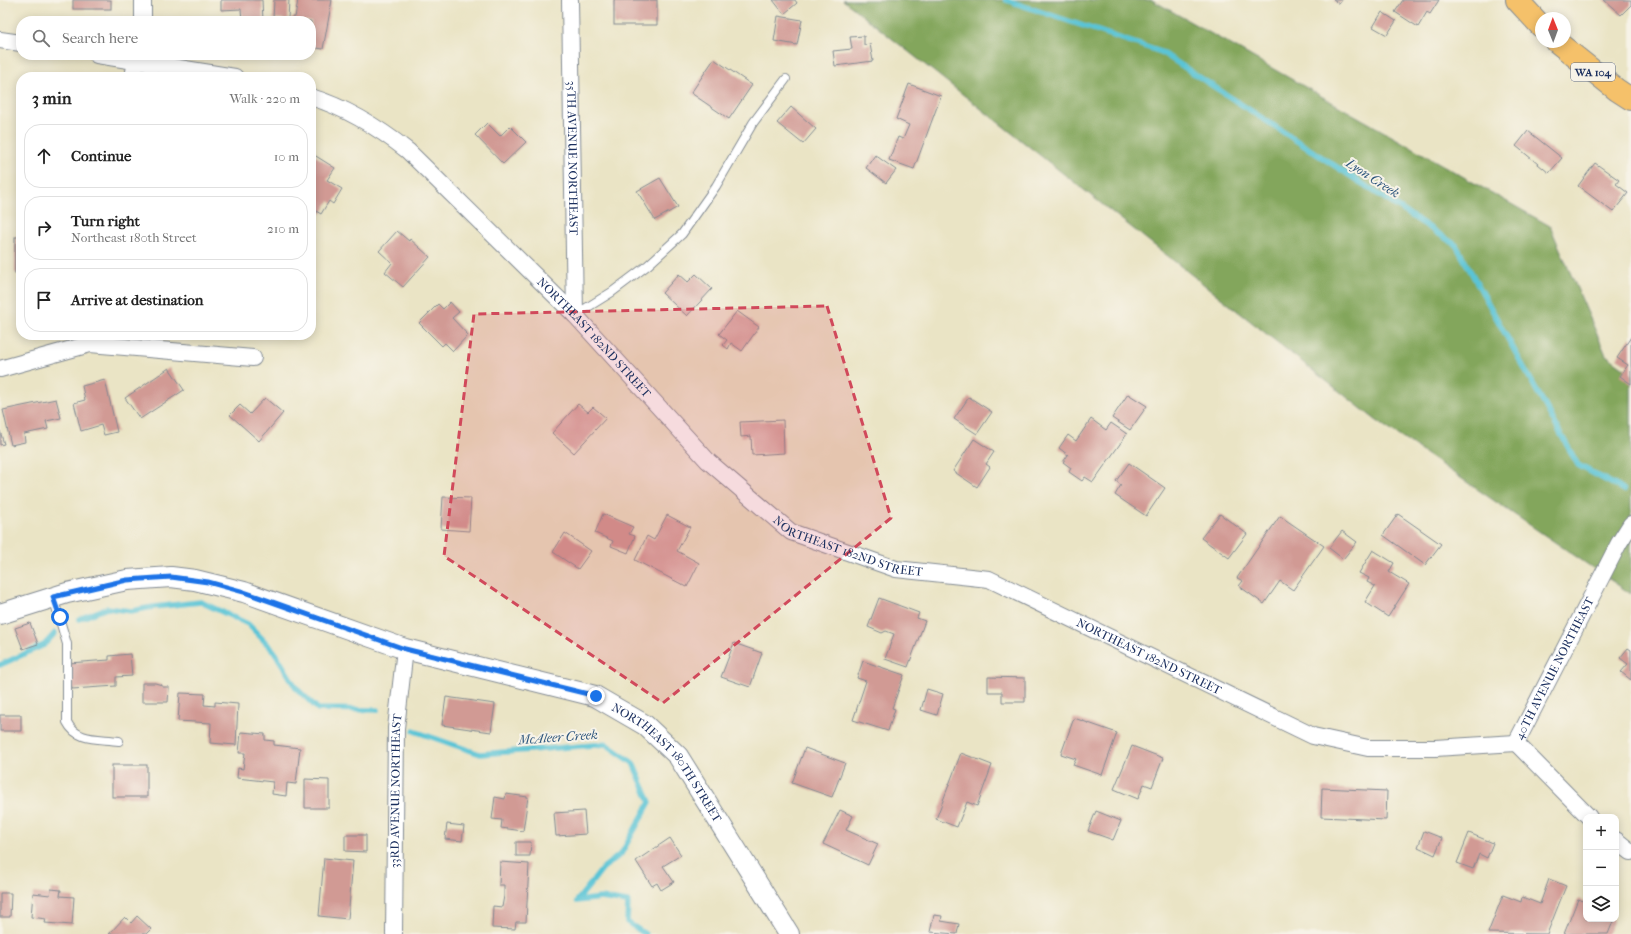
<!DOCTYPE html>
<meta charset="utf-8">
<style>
body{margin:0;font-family:"IM FELL French Canon",serif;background:#f2f2f2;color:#222}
.controls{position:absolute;right:12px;bottom:12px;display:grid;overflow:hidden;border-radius:8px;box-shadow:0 2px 10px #0003}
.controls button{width:36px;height:36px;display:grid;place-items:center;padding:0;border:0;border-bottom:1px solid #e0e0e0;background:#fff;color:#222;font:20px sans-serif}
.compass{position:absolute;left:1535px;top:12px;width:36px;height:36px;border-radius:50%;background:#fff;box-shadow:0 2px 10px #0003;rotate:359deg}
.stop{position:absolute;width:12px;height:12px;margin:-9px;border:3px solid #1a73e8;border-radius:50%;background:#fff}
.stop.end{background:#1a73e8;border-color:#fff;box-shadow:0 1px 4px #0008}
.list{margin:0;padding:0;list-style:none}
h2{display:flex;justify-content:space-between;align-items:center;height:52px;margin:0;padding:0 16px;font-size:17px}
h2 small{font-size:13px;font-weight:400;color:#767676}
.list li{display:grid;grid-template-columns:26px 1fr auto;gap:12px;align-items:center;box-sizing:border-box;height:64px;margin:0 8px 8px;padding:0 8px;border:1px solid #e0e0e0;border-radius:16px}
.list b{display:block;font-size:15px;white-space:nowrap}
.list p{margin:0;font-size:13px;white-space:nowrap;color:#767676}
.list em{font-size:13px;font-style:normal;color:#767676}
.icon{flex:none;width:22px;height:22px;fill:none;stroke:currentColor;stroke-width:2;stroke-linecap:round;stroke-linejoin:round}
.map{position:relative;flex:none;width:1631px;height:934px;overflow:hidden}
.search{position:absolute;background:#fff;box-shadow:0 2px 10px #0003;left:16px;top:16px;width:300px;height:44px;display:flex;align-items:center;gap:10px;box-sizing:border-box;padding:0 14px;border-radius:16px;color:#767676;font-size:15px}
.panel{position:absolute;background:#fff;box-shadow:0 2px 10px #0003;left:16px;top:72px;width:300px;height:268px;border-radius:16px}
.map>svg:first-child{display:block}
.forest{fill:#83a65b;stroke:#4f6a5c}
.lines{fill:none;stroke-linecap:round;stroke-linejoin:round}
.stream{stroke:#5ac4d6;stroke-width:5.5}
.building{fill:#d19a94}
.service-casing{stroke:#828a92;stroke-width:10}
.minor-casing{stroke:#828a92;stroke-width:18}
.tertiary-casing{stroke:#828a92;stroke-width:22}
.primary-casing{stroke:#828a92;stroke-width:24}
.service{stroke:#fff;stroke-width:8}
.minor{stroke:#fff;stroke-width:16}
.tertiary{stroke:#fff;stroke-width:20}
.primary{stroke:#f5c16b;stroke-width:22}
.route{stroke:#1a73e8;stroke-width:5}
.marked{fill:#d1495b;fill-opacity:0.2;stroke:#d1495b;stroke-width:3;stroke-dasharray:8 5;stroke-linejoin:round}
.labels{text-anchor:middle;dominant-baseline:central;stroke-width:4;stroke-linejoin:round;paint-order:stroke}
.shield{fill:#f7f3e8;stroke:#5d6a87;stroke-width:1}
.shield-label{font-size:11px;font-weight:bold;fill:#1b2f5e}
.street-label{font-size:12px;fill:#1b2f5e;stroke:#f7f3e8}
.water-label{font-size:13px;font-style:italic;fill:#2b547c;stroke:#f7f3e8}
</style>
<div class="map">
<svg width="1631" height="934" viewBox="0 0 1631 934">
<rect width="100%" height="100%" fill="#f7f3e8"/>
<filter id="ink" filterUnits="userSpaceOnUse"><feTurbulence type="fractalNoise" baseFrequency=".025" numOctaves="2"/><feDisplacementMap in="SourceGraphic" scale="8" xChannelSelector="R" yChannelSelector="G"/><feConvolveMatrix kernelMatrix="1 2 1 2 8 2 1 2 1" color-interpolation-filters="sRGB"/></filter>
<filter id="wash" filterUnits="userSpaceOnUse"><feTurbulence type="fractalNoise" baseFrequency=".012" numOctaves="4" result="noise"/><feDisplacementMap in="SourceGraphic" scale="16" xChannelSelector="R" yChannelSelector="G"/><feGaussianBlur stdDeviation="0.9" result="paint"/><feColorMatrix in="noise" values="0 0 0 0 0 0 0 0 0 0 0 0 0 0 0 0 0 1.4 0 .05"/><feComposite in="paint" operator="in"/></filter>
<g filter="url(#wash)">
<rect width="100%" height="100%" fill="#eae4c5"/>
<path class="forest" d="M843,0h309l398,226 56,129 25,18v221l-254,-173z"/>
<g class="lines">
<g class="stream">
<path d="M1006,0l155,52 295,193 122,220 46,25"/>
<path d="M79,619l28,-11 24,3 22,-4 48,-5 47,22 26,27 23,38 21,20 59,1"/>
<path d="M0,665l44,-20 11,-12"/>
<path d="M414,731l66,23 126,-10 27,19 17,39 -29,52 -18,14 -26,33 24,-3 27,4 -1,20 18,12"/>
</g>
</g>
<g id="blocks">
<g class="building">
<rect x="73" y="0" width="38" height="9"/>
<path d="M221,0h41l1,21h-21l-1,-12 -20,1z"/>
<path d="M274,0h15l-1,19h-15z"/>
<path d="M298,0h34l-9,49 -12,-2v-26h-20l1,-4h3z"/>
<rect x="614" y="0" width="43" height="25"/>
<path d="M773,0h22l2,3 -13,11z"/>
<path d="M1333,0h9l-3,4z"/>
<path d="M1403,0h36l-9,14 -3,-2 -9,15 -23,-15z"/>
<path d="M1604,0h27v5l-10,10z"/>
<path d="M1382,12l14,9 -9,14 -14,-8z"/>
<path d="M778,16l24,4 -5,25 -23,-4z"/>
<path d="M864,36v9l6,-1 3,17 -38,5 -2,-15 19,-2 -2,-12z"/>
<path d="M714,59l38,26 -23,34 -38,-26z"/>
<path d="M909,84l32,12 -27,73 -25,-9 9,-23 5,2 6,-14 -13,-6z"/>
<path d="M791,107l25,22 -13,15 -26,-21z"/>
<path d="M487,123l13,13 10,-10 16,16 -23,22 -28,-29z"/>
<path d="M1528,131l34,27 -13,15 -33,-27z"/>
<path d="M311,153l24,15 -8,12 15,9 -9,15 -4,-3 -8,13 -10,-6z"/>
<path d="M875,155l21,15 -10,13 -20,-15z"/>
<path d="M1595,163l24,17 -3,4 12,9 -15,19 -35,-26z"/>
<path d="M660,178l18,29 -23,13 -18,-29z"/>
<path d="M397,231l12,10 1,-2 20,18 -27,30 -18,-15 7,-9 -13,-12z"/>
<rect x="15" y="237" width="6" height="36"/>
<path d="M679,274l9,8 8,-8 16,15 -25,27 -25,-23z"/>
<path d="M450,302l9,10 -7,6 16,17 -15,16 -8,-8 -3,3 -23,-23 19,-19 5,5z"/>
<path d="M737,311l22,16 -17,24 -11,-8 -3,6 -5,-4 4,-5 -8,-6z"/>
<path d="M1631,337v47l-11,-8 8,-11 -11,-7z"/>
<path d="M169,368l15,22 -44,29 -15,-21z"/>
<path d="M105,380l12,52 -13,3 -3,-10 -20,6 -7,-28 11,-3 -3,-14z"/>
<path d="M1128,394l19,12 -17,24 -18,-12z"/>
<path d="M969,397l23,15 -15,22 -23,-15z"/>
<path d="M265,398l18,15 -24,28 -29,-26 10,-10 10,9z"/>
<path d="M56,399l5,19 -15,3 2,8 -24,5 1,8 -14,3 -8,-35z"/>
<path d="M578,404l10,8 5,-5 13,11 -32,35 -22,-20z"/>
<path d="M1091,419l15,11 5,-7 16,11 -34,48 -8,-5 -3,4 -13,-9 2,-4 -8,-6 5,-7 -9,-7 9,-13 8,6z"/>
<path d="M783,420l1,33 -32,2 -1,-19 -10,1 -1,-15z"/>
<path d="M0,431l4,13 -4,1z"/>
<path d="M974,439l20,13 -8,12 4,3 -13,20 -24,-16z"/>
<path d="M1129,463l36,25 -19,28 -31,-21 6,-10 -5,-4z"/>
<path d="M443,497l28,1 -2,33 -28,-2z"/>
<path d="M603,514l30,13 -4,7 6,2 -7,17 -17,-7 2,-5 -18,-8z"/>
<path d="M1220,514l27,20 -18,24 -28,-20z"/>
<path d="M1398,514l43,30 -16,21 -42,-30z"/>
<path d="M667,515l23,12 -13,24 22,12 -12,24 -52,-27 12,-24 7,4z"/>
<path d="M1280,516l44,30 -31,44 -13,-9 -16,23 -25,-18 4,-5 -6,-3z"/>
<path d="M1342,531l15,11 -14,17 -14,-11z"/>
<path d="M565,533l26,18 -13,18 -25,-17z"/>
<path d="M1373,550l21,13 -5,9 20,12 -21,33 -23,-15 10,-16 -8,-4 2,-4 -10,-5z"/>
<path d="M879,598l40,15 -2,5 8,3 -17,46 -23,-8 9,-25 -8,-3 -4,2 -14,-6z"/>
<path d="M30,623l8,21 -15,5 -8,-21z"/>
<path d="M734,643l28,10 -12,34 -29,-10z"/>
<path d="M1628,648l3,2v30l-10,-8 7,-8 -8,-6z"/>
<path d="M130,654l2,22 -16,1v9l-44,3 -3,-26 40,-3v-4z"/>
<path d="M863,661l41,14 -12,33 3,1 -7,22 -35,-11 13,-39 -9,-3z"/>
<path d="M988,677l37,1v24h-23v-10h-14z"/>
<path d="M142,683h13l7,2v2h7l-1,15h-26z"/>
<path d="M927,689l16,5 -6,21 -16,-5z"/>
<path d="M180,693l25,1 -1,11 11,1v-4l23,2 -2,41 -26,-2 1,-20 -33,-2z"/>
<path d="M446,697l49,7 -4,28 -49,-7z"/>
<rect x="0" y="715" width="21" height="16"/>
<path d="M1074,718l43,15 -15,42 -29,-10 3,-6 -15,-5z"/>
<path d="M241,732l24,2v6l9,1v4l26,3 -4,36 -9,-1 -1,13 -14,-2 1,-12 -36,-4 1,-10 5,1 2,-16h-6z"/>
<path d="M1132,746l31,12 -11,29 -8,-3 -6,15 -24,-10z"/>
<path d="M805,748l40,15 -13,34 -40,-14z"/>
<path d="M961,753l31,12 -15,41 -10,-4 -10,25 -21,-8z"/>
<rect x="112" y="765" width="35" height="32"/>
<path d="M305,779l24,1v28h-24z"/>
<path d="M1322,788l65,3 -1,29 -65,-3z"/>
<path d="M506,794l22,3 -5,34 -22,-3 1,-8 -10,-1 3,-22 10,2z"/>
<path d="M840,810l13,6 -7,14 32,14 -10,21 -45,-21z"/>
<path d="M584,811l2,23 -30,2 -2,-23z"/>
<path d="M1096,811l25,10 -8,19 -25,-9z"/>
<path d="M447,824l17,2 -2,15 -17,-2z"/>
<path d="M1424,831l18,7 -7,17 -17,-8z"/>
<path d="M1469,833l24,10 -6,15 -8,-4 -6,15 -16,-6z"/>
<path d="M345,835h21v17l-21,-1z"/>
<path d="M670,838l11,17 -18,11 11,16 -13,8 -4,-7 -5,3 -16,-25z"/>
<path d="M516,842h15l-1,14h-14z"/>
<path d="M324,858l29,3 -5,58 -29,-3z"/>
<path d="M500,862l29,2 -3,58h-10l-1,7 -23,-1 1,-22 9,1 2,-11v-11h-5z"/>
<path d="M1549,879l17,7 -19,48 -59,-1 15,-38 18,7 1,-5 18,7z"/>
<path d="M51,889l10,1 -1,6 14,1 -2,28 -27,-2 1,-4 -15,-2 2,-24 17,2z"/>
<path d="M0,893h11l-1,24h-10z"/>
<path d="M1578,899l8,3v17h28l-6,15h-44z"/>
<path d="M934,915l8,1 -1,5 18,3 -2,10 -27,-2z"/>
<path d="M137,916l14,13 -5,5h-37l16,-17 6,6z"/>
</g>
</g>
</g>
<g filter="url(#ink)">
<use href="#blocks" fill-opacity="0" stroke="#828a92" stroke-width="1"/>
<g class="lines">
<g class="service-casing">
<g id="service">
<path d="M575,315l37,-23 36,-27 34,-31 34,-48 37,-63 33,-44"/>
<path d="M53,597l14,47v78c10,20 32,16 52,19"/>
</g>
</g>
<g class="minor-casing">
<g id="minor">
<path d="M143,0v21"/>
<path id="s1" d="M570,0l5,315"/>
<path d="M0,40l21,3"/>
<path d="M97,55l138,22"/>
<path d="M133,77l3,-16 3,-6"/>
<path id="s2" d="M311,97c36,11 68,31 97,54l167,164 133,146 83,71 105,37 93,10 324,157 55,12h67l81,-5"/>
<path d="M0,369l90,-25 163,14"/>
<path id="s3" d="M1516,743l103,-200 12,-19"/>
<path d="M1516,743l73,74"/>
<path d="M1616,840l15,12"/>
<path id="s4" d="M394,934l2,-206 9,-79"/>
</g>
</g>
<g class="tertiary-casing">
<g id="tertiary">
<path id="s5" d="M0,614l67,-21 60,-13 44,-3 24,3 49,12 161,57 190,47 50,29 33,31 111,178"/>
</g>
</g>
<g class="primary-casing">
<g id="primary">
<path d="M1517,0l24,26"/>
<path d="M1557,42l60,48 14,9"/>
</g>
</g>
<use href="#service" class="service"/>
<use href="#minor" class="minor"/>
<use href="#tertiary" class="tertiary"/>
<use href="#primary" class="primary"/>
</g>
</g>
<g class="lines" filter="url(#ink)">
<path class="route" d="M60,617l-7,-20 74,-17 44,-3 37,5 36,10 161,57 191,47"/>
</g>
<path class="marked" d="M827,306l64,212 -228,185 -219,-147 30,-242z"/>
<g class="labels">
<rect class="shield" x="1571" y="63" width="44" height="18" rx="3"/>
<g class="shield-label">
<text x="1593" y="72">WA 104</text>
</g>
<g class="street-label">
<text stroke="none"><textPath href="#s1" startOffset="158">35TH AVENUE NORTHEAST</textPath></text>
<text stroke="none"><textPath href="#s2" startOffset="375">NORTHEAST 182ND STREET</textPath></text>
<text stroke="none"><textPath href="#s2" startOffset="711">NORTHEAST 182ND STREET</textPath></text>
<text stroke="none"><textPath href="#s2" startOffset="1035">NORTHEAST 182ND STREET</textPath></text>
<text stroke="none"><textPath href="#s3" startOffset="84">40TH AVENUE NORTHEAST</textPath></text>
<text stroke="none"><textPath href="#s5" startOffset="717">NORTHEAST 180TH STREET</textPath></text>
<text stroke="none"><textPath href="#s4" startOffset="143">33RD AVENUE NORTHEAST</textPath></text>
</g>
<g class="water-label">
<text transform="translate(1373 178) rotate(33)">Lyon Creek</text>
<text transform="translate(558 737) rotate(-4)">McAleer Creek</text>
</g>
</g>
</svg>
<div class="controls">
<button>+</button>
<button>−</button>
<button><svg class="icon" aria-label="layers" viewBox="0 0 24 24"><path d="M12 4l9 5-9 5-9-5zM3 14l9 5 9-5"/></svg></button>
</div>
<svg class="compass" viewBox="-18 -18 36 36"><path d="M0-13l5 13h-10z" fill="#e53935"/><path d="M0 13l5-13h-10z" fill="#767676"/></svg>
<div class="stop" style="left:60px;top:617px"></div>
<div class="stop end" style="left:596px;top:696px"></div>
<div class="search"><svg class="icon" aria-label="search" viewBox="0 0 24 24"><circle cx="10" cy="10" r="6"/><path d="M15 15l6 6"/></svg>Search here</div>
<section class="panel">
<h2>3 min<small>Walk · 220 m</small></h2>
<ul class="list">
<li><svg class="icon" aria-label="ahead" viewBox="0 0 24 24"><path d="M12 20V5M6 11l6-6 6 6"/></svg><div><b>Continue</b></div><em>10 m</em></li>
<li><svg class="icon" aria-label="right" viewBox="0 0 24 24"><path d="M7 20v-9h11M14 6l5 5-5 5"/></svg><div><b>Turn right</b><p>Northeast 180th Street</p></div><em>210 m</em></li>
<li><svg class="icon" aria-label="arrive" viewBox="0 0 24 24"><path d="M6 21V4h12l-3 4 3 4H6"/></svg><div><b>Arrive at destination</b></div></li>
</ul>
</section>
</div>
